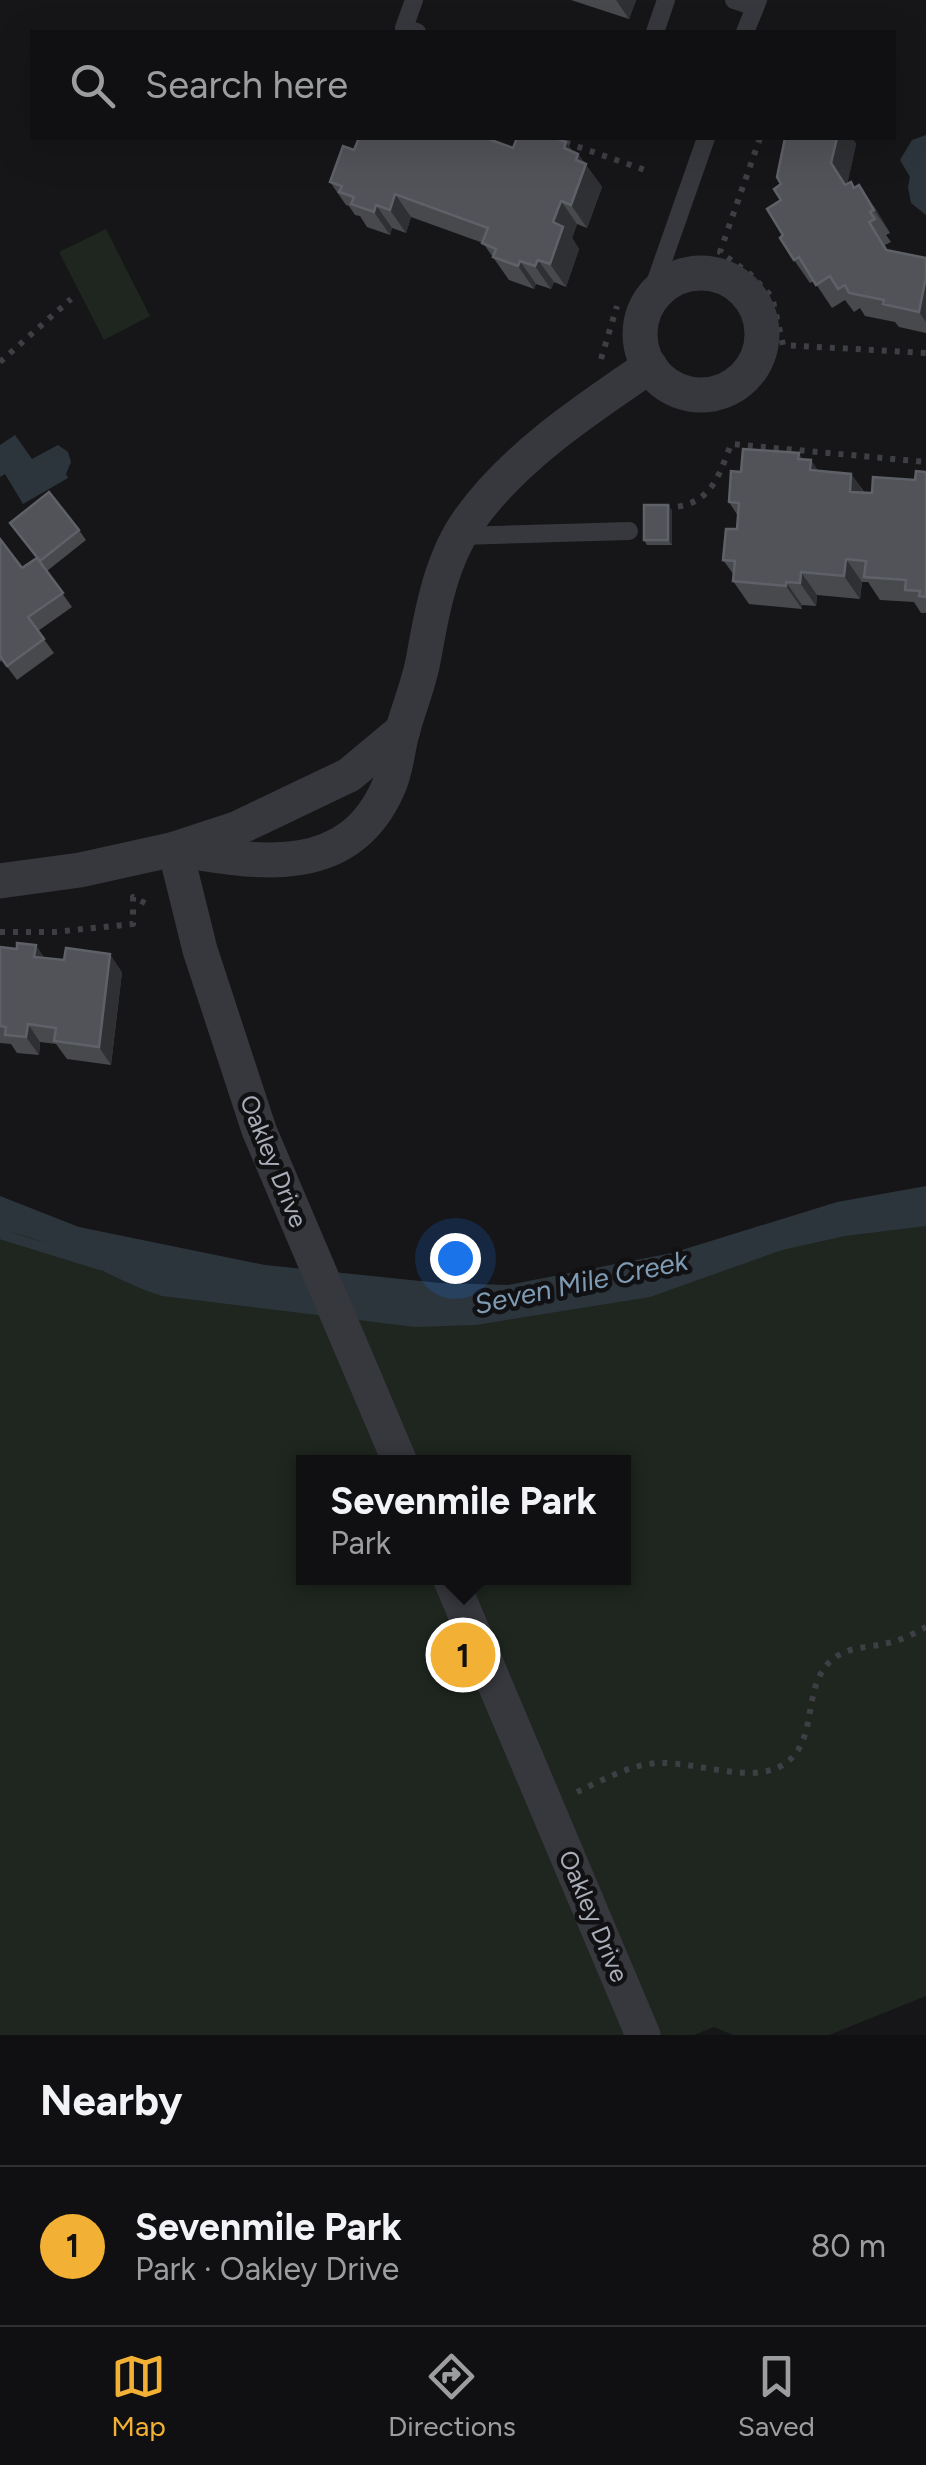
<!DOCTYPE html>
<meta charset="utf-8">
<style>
body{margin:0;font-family:Figtree,sans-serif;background:#19191b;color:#f1f3f6}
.you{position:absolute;left:455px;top:1258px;width:35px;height:35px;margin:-25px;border:8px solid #fff;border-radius:50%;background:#1a73e8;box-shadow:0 0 0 15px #1a73e833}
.badge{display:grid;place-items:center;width:65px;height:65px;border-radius:50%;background:#f2b134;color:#111;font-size:32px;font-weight:700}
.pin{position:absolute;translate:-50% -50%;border:5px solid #fff;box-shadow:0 2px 10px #0006}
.popup{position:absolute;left:296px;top:1455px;width:335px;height:130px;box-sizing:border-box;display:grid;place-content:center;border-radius:0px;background:#101012;filter:drop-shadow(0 2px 8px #0005);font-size:32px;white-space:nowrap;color:#9c9d9f}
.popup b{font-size:38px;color:#f1f3f6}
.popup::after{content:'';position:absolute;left:50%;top:100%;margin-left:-20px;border:20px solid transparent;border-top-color:#101012}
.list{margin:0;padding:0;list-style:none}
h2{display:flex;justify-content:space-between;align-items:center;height:130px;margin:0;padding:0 40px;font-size:42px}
h2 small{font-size:32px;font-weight:400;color:#9c9d9f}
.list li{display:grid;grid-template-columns:65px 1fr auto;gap:30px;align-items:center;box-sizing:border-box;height:160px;padding:0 40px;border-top:2px solid #303032}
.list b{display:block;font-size:38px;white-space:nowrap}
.list p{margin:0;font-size:32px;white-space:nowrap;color:#9c9d9f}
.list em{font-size:32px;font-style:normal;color:#9c9d9f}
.icon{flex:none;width:55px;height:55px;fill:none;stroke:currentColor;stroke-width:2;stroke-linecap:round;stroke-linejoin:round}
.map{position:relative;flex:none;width:926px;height:2035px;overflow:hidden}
.search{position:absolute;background:#101012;box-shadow:0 10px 40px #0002;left:30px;right:30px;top:30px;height:110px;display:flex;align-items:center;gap:25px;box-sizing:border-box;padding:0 35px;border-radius:0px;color:#9c9d9f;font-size:38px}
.sheet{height:290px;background:#101012}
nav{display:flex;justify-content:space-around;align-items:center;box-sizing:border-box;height:140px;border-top:2px solid #303032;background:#101012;font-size:28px;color:#9c9d9f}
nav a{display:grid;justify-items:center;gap:5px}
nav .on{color:#f2b134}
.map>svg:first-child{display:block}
.green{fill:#1e261f;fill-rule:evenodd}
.water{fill:#2c353c}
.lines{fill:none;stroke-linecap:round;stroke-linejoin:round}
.stream{stroke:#2c353c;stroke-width:10}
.path{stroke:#3d3f44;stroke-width:6;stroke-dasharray:5 8;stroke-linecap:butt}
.service{stroke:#37383d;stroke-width:18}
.minor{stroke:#37383d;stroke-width:35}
.wall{fill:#47494d}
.shaded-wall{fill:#2f3033}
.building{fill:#525359;stroke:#5f6168;stroke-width:2.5}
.labels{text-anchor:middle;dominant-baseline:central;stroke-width:9;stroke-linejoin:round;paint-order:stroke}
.street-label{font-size:25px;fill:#a8adb8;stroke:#111113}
.water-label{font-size:28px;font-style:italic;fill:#7f9bb3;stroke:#111113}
</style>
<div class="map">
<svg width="926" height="2035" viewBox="0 0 926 2035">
<rect width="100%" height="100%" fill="#161618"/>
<g class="green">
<path d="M106,229l44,87 -46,24 -45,-88z"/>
<path d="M926,1202v794l-97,39h-96l-19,-8 -20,8h-694v-825l190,68 307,35zM303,1462h320v116h-320z"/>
</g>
<g class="water">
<path d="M926,135v80l-15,-12 -3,-16 2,-10 -10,-17 12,-20z"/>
<path d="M15,435l17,24 26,-14 10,7 3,10 -5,12 2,4 -45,26 -18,-30 -5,3v-32z"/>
<path d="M926,1186v40l-81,10 -63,14 -132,47 -174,28 -61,2 -253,-31c-58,-18 -99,-55 -162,-66v-34l79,31 186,38 175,18 68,2 164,-32 165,-51z"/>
</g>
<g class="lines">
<path class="stream" d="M0,1234l100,31"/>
<g class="path">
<path d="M553,138l92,32"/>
<path d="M760,138l-40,114 30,22 22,23 11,48 143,8"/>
<path d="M601,359l16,-53"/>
<path d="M0,362l71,-63"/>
<path d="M665,508c45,-2 52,-27 66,-64l195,18"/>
<path d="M0,932h54l79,-8v-27l16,8"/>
<path d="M577,1792c26,-12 57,-30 87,-29 32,0 86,19 115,4 43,-21 20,-80 53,-107 14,-13 34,-12 51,-16 15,-2 30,-10 43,-17"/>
</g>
<g class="service">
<path d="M414,0l-10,28 13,4"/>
<path d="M734,0l21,7"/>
<path d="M655,32l11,-32"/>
<path d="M745,32l13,-32"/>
<path d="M647,306l59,-168"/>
<path d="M461,536l168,-5"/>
</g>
<g class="minor">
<circle cx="701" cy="334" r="61"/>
<path d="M175,849c80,13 172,32 213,-61 9,-19 9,-39 15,-59 7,-25 17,-48 21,-73 8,-46 18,-99 46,-137 45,-63 117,-110 180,-153"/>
<path d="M175,849l25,101 59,180 141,332"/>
<path d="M0,881l80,-11 95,-21 61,-20 113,-54 54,-45"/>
<path d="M450,1578l193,457"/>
</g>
</g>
<g class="wall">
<path d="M571,0h65l-7,19z"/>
<path d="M785,138h67l4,6 -9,40 8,4 20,20 15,25 -4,2 5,7 -6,3 3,6 38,7v75l-27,-6 -4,-5 -30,-6 -5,-8 -6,4 -9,-12 -13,8 -18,-27 -4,2 -16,-23 -11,-25 -2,-51z"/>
<path d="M513,148l65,6 24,33 -15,41 -10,-4 -5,14 7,11 -13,38 -12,-5 -3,7 -15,-5 -2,5 -25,-9 -26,-37 -72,-26 -5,16 -14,-5 -2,7 -23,-8 -7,-11 -5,-1 -6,-9 -3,-1 -16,-23 24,-32z"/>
<path d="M803,460l15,11 33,3 14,19h7l43,-13 11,-8v141h-5l-7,-11 -34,-2 -12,-18h-6l-2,17 -43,-4 -1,11 -14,-1v4l-53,-5 -16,-23 1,-6 -11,-15 14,-31 1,-13 -9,-14 12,-30z"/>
<path d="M672,510v35h-25l-3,-5z"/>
<path d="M79,530l7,10 -39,31 -2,-2 27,38 -34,24 16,22 -37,27 -15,-20 -2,2v-123l22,29z"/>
<path d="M0,947l45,11 77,14 -11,93 -44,-6 -11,-15 -16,-2 -1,13 -22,-2 -6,-9 -11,-1z"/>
</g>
<g class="shaded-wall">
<path d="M616,0h20l-7,19z"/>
<path d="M837,138h15l4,6 -9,42 14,22 -30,-45z"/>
<path d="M566,142l11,15 1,-3 24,33 -15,41 -16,-23 -7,-57z"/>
<path d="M859,185l16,23 15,25 -16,-23z"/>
<path d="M395,194l16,23 -5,16 -16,-23z"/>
<path d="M561,201l16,23 -5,14 7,11 -13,38 -16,-23 3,-42z"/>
<path d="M376,205l16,23 -2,7 -16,-23z"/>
<path d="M538,260l16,22 -3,7 -16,-23z"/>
<path d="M520,261l16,23 -2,5 -16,-23z"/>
<path d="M926,277v45l-7,-10z"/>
<path d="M799,453l11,17 1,-10 16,23 -1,10 -11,-16 -1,5 -16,-23z"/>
<path d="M851,474l16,23 -17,-5z"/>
<path d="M668,505l4,5v35l-4,-5z"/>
<path d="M846,559l16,23 -2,17 -16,-23z"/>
<path d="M801,572l16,23 -1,11 -16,-23z"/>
<path d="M786,582l16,23v4l-16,-23z"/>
<path d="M36,945l12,18 -14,-6z"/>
<path d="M110,954l12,18 -11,93 -12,-18z"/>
<path d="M28,1024l12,18 -1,13 -13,-18z"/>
</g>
<g class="building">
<path d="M359,138h127l27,10 4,-10 15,1 1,-1h23l10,4 -2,6 14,6 -2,6 10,4 -15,41 -10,-4 -8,21 10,5 -13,37 -12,-4 -3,6 -15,-5 -2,5 -25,-9 3,-8 -14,-6 6,-15 -93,-34 -5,16 -14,-5 -2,7 -23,-8 3,-7 -15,-5 3,-6 -12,-4 13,-36 11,4z"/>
<path d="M785,138h52l-6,25 14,22 6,-3 3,6 5,-3 15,25 -4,2 5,7 -6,3 17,28 40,8v19l-7,35 -36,-8 1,-4 -35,-7 -4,-8 -7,4 -8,-13 -14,9 -17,-28 -5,3 -14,-22 3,-3 -16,-26 14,-9 -7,-11 7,-5 -4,-7z"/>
<path d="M743,449l56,4 -1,6 13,1 -1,10 41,4 -1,18 22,1 1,-16 42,3 1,-9 10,1v125l-7,-1 1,-5 -15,-1 1,-10 -42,-3 2,-16 -20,-2 -2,17 -43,-4 -1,11 -14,-1v4l-53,-5 2,-20 -12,-1 3,-31h11l2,-26 -10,-1 2,-31 10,1z"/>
<path d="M49,492l30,38 -39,31 -30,-38z"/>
<rect x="644" y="505" width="24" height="35"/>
<path d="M0,539l22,29 15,-10 26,35 -35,24 16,22 -37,27 -7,-10z"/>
<path d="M17,943l19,2 -2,12 30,3 2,-12 44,6 -11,93 -45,-6 2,-13 -28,-4 -2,13 -21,-2 1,-8 -6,-1v-79l17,2z"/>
</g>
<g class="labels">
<g class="street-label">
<text transform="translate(274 1161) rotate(68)">Oakley Drive</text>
<text transform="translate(594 1916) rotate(67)">Oakley Drive</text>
</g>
<g class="water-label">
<text transform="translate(581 1282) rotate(-12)">Seven Mile Creek</text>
</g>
</g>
</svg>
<div class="you"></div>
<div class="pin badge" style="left:463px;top:1655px">1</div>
<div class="popup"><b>Sevenmile Park</b>Park</div>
<div class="search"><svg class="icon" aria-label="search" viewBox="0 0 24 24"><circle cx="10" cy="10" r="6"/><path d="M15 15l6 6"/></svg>Search here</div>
</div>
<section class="sheet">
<h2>Nearby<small></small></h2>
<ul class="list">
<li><span class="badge">1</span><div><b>Sevenmile Park</b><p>Park · Oakley Drive</p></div><em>80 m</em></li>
</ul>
</section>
<nav>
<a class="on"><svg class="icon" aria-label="map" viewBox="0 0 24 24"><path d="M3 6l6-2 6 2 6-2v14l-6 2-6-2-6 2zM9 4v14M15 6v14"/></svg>Map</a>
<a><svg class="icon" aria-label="directions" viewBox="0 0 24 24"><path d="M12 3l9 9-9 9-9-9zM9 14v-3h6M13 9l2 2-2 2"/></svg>Directions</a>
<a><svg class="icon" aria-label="saved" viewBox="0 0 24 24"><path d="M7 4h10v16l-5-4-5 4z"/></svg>Saved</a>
</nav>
